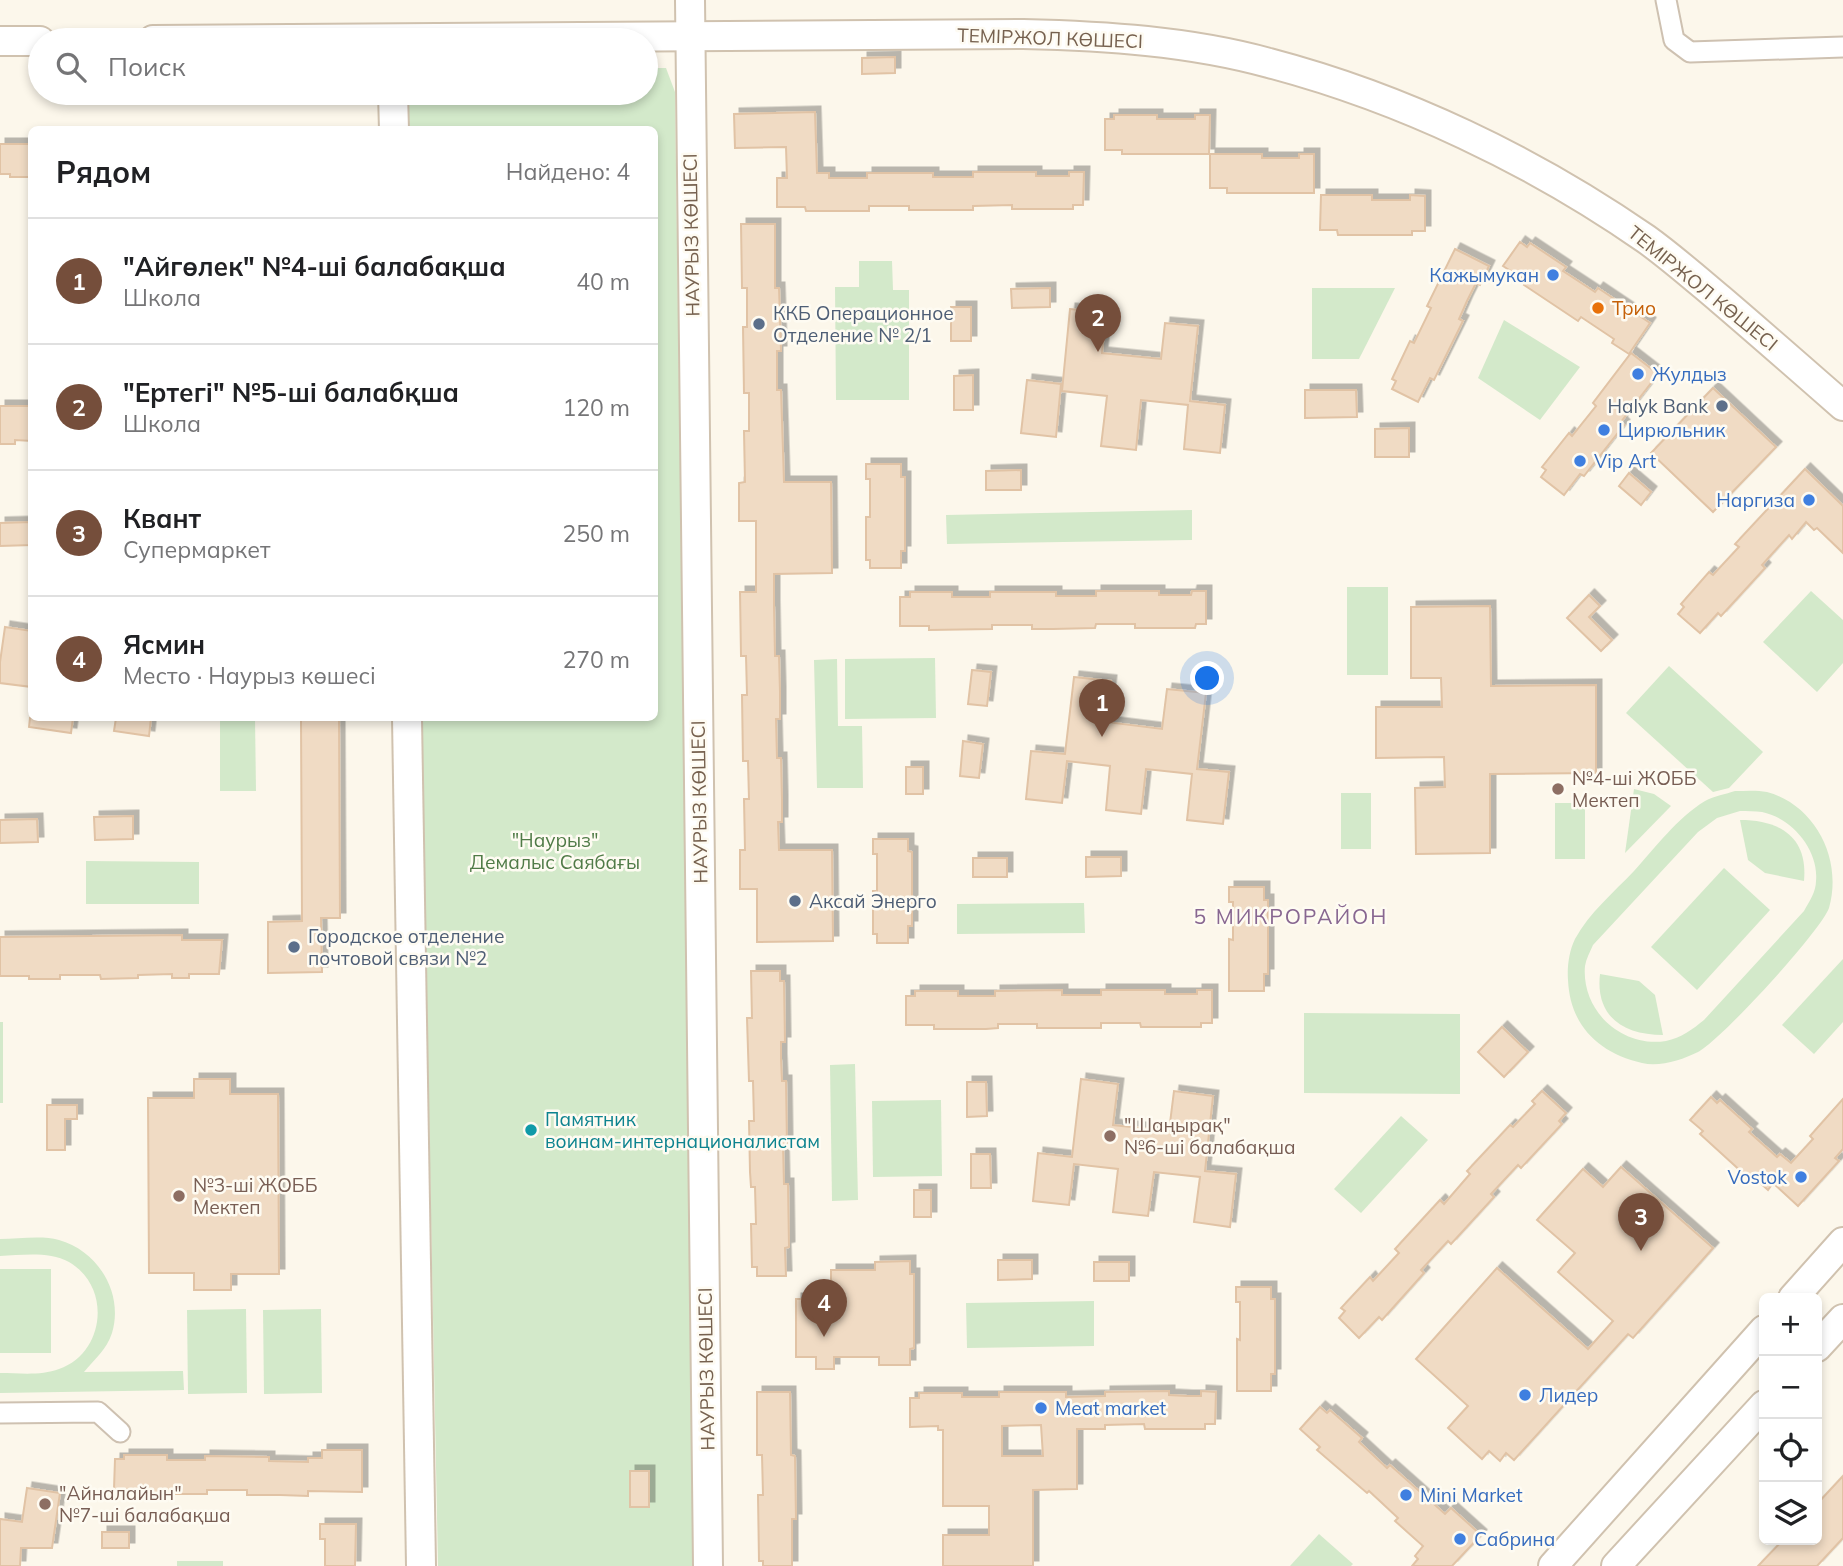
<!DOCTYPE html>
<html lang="ru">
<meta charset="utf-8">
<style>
body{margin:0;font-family:Mulish,sans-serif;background:#f2f2f2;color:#202124}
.controls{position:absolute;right:21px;bottom:21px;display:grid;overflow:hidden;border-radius:10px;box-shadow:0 4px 10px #0003}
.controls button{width:63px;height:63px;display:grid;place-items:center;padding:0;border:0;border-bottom:2px solid #e0e0e0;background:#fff;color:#202124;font:35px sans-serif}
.you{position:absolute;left:1208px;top:679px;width:24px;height:24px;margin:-18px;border:5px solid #fff;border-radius:50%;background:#1a73e8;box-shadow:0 0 0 10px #1a73e833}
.badge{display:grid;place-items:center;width:46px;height:46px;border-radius:50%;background:#754e3b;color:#fff;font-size:23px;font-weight:700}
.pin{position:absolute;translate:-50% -58px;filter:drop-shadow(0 2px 4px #0008)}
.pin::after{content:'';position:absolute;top:37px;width:24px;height:21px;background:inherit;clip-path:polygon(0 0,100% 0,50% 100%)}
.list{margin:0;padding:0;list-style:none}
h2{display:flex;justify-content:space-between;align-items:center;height:91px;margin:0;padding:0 28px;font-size:30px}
h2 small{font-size:23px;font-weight:400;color:#757577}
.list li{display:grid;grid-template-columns:46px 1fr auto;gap:21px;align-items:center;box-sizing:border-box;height:126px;padding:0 28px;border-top:2px solid #e0e0e0}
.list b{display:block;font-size:26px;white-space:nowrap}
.list p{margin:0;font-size:23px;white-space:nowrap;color:#757577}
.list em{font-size:23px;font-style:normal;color:#757577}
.icon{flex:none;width:38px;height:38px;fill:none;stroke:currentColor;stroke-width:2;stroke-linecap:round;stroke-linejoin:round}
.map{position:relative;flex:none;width:1843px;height:1566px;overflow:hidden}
.search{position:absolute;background:#fff;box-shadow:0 4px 10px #0003;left:28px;top:28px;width:630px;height:77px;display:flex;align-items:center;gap:18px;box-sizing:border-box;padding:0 24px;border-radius:38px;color:#757577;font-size:26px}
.panel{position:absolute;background:#fff;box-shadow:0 4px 10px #0003;left:28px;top:126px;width:630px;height:595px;border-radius:10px}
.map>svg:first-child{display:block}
.green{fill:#d3e9ca;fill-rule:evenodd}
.building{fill:#f0dbc4;stroke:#e1c3a5;stroke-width:2;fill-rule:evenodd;filter:url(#shadow)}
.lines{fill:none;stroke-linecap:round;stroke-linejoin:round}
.street-casing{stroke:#cec1b1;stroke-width:23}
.secondary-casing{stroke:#d0c2af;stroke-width:32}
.street{stroke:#fff;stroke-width:19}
.secondary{stroke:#fff;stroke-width:28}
.shop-dot{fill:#3f7fe0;stroke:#fefbf2;stroke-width:2.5}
.food-dot{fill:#e8710a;stroke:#fefbf2;stroke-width:2.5}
.service-dot{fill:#5c6f8a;stroke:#fefbf2;stroke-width:2.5}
.education-dot{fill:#8d6e63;stroke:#fefbf2;stroke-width:2.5}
.culture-dot{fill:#0f9aa8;stroke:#fefbf2;stroke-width:2.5}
.labels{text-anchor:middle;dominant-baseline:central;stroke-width:5;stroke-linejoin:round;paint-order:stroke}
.street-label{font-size:19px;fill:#76614f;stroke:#fefbf2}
.shop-label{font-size:19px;fill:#366cbe;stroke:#fefbf2;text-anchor:start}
.food-label{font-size:19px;fill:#c56008;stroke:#fefbf2;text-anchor:start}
.service-label{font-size:19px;fill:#4e5e75;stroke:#fefbf2;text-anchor:start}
.education-label{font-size:19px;fill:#785e54;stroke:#fefbf2;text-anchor:start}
.park-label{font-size:19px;fill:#507b47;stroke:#fefbf2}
.culture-label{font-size:19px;fill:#0d838f;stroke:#fefbf2;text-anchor:start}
.neighbourhood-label{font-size:21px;letter-spacing:2px;fill:#886791;stroke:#fefbf2}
</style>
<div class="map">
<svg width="1843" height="1566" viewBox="0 0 1843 1566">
<defs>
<filter id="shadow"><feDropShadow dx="5.5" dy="-5.5" stdDeviation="0" flood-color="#0004"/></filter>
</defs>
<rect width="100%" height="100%" fill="#fcf7eb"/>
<g class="green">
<path d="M646,68h20l9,24 20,1474h-257l-17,-848h233v-588l-248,-1 -1,-36h241z"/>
<path d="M859,261h33l1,29h16v110h-73l-1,-113h24z"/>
<path d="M1312,288h83l-36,71h-47z"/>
<path d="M1504,320l76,47 -40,53 -62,-42z"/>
<path d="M1192,510v30l-245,4 -1,-29z"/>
<rect x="1347" y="587" width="41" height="88"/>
<path d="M1811,591l32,29v43l-26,29 -54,-50z"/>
<path d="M935,658l1,60 -91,1v-60z"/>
<path d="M837,659l1,67h24l1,62h-46l-3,-128z"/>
<path d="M1669,666l94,86 -34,36 -16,4 -87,-79z"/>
<path d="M220,718h35l1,73h-36z"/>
<path d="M1634,789l20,5 17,12 -46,47z"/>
<path d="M1735,791c10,0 22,-1 32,1 48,13 76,67 62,116 -9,24 -108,132 -131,144 -16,8 -38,15 -56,11 -43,-10 -72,-37 -74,-83 -1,-13 1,-29 7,-41 14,-26 39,-47 59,-68 22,-24 43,-53 71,-70 9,-5 21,-7 30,-10zM1740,811c7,0 15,0 22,1 30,6 57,38 54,69 0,11 -7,21 -12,30l-100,109c-11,9 -23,18 -38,21 -44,7 -85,-30 -81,-75 1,-7 5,-14 8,-21l105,-113 19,-14z"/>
<rect x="1341" y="793" width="30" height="56"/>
<rect x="1555" y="803" width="30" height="56"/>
<path d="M1740,820c40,0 68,17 64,61l-39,-8 -17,-13z"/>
<path d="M86,861l113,1v42h-113z"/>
<path d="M1724,868l46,42 -73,80 -46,-43z"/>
<path d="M1084,903l1,30 -128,1v-30z"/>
<path d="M1843,959v63l-29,32 -32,-29z"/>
<path d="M1600,974l39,7 16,14 8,40c-39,0 -68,-18 -63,-61z"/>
<path d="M1304,1013l156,1v80l-156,-1z"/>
<rect x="0" y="1022" width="3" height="81"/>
<path d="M855,1064l3,136 -26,1 -2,-136z"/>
<path d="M941,1100l1,76 -69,1 -1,-76z"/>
<path d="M1401,1116l27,24 -67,73 -27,-24z"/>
<path d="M0,1239c18,0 42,-4 59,1 39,11 65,53 53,93 -5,16 -18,27 -28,39l99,-1 1,19 -184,3v-20c19,0 41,3 59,-4 46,-16 53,-82 10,-107 -20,-11 -47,-7 -69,-6z"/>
<rect x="0" y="1269" width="51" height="84"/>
<path d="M1094,1301v45l-127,2 -1,-45z"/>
<path d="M246,1309l1,84 -59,1 -1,-84z"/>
<path d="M321,1309l1,84 -58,1 -1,-84z"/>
<path d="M1319,1534l34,30 -2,2h-61z"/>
<rect x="177" y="1561" width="46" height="5"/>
</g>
<g class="building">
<path d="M895,57v16l-33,1v-16z"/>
<path d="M815,112l2,61h12v5h38v-5h66v4h40v-5h63v4h33v-4h15l-1,33h-10v4h-61v-4l-39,1v4h-64v-4h-40v5h-63l-1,-4h-28v-29h10l-1,-31 -51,1 -1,-34z"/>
<path d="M1114,115h43v4h38v-4h15l-1,39h-87v-4h-17v-31h9z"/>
<path d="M0,144h32v33h-22v-3h-10z"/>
<path d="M1210,154h52v4h37v-4h15v39h-87v-5h-17z"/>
<path d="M1321,195h51v5h38v-5l15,1v35h-13v4h-74l-1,-5h-17z"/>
<path d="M741,224h34v64h4l1,29 1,34h-4v39h4l3,92h47l1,91 -58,1v32l1,50h4l1,36v27h-4l1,39h4l1,42v22h-4l1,28h53l1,91 -76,1v-53h-17v-39h5l-1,-51h5l-1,-38h-5l-1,-66h5l-1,-39h-5l-1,-64h16v-71h-17v-38l6,-1 -1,-51h5v-38h-5l-1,-66h4v-39h-5z"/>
<path d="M1520,242l7,5 3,-4 36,24 -3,4 32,21 3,-4 52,35 -21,31 -17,-11 2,-4 -33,-22 -3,4 -54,-36 2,-4 -23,-15z"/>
<path d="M1455,249l34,17 -9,19 -4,-2 -9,18 -8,18 4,2 -29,59 -4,-2 -12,24 -26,-13 4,-8 -4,-2 18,-38 4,2 17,-35 -4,-2z"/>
<path d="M1050,288v19l-38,1 -1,-19z"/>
<rect x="951" y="307" width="20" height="34"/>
<path d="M1070,309l36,4 -4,40 59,6 4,-36 33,3 -8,75 35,4 -5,48 -36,-4 4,-44 -47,-5 -5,50 -35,-4 6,-50 -45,-5z"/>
<path d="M1631,353l27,21 -37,48 3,3 -40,51 -4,-2 -16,21 -23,-18 5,-7 -4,-3 27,-34 3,3 24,-30 -3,-3z"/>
<path d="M973,375v35h-19v-34z"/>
<path d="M1027,380l34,4 -5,53 -35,-4z"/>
<path d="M1713,388l63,59 -63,65 -62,-59z"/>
<path d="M1305,390h51l1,27 -52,1z"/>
<path d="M0,406h32v35l-17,-1v4h-15z"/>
<path d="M1409,428v29h-34v-28z"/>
<path d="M866,464h35v13h4v74h-4v17h-31v-8h-4v-43h4v-38h-4z"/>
<path d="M1805,469l38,37v47l-26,-25 -3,2 -8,-8 -14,17 -3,-4 -27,30 3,3 -44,48 -3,-3 -18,20 -22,-19 6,-7 -3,-3 28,-32 4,3 26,-28 -4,-3z"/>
<path d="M1021,470v20h-35v-19z"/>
<path d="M1629,473l22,19 -10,13 -22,-19z"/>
<path d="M32,522v23l-32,1v-23z"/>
<path d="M1096,591h63v4h32l1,-4h14v33h-10l-1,4h-60v-4h-39l-1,4 -42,1h-21v-4h-40v4l-63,1v-4h-29v-29h10v-5h42v5h38v-5h66v4h40z"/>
<path d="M1589,595l11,11 -11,11 23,23 -11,11 -34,-33z"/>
<path d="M1490,606l1,80 105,-1v88l-106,1v79l-74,1 -1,-66 30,-1 -1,-30 -68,1v-51h66l-1,-29h-30v-71z"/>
<path d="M5,627l27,4v56l-32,-4v-21z"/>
<path d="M972,670l19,2 -4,34 -19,-2z"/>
<path d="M1074,677l37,4 -5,41 56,7 5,-40 39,4 -9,76 32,3 -6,52 -36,-4 5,-46 -46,-5 -5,45 -35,-4 4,-44 -43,-5 -5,42 -36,-4 5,-48 34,3z"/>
<path d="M30,718h43l-2,15 -42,-6z"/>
<path d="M116,718h35l-2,18 -35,-5z"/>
<path d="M301,718h38l1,200h-19l1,54 -54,1v-51l34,-1z"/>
<path d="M963,741l20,3 -4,34 -19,-2z"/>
<rect x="906" y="767" width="17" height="27"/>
<path d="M133,816v23l-38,1 -1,-23z"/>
<path d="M37,819l1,23 -38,1v-23z"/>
<path d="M873,839h35v12l4,1v74h-4v17h-31v-9h-4v-43h4v-37h-4z"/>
<path d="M1086,857h35v19l-35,1z"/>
<rect x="973" y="858" width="34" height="19"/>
<path d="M1229,887h35v13h4v74h-4v17h-35v-52l4,1v-38h-4z"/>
<path d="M182,935v5h40l-3,34h-30v4h-17v-4l-34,1v3l-37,1 -1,-4h-40v4h-31v-3h-29v-39z"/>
<path d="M751,971h29v10h4l1,61h-4v17l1,22h4l1,64h-4l1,39h4l1,63 -4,1 1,28h-29v-9h-5l-1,-43h5l-1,-37h-4l-1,-15 -1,-51h5l-1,-40h-4l-2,-63h5z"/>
<path d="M1062,990v5h39v-5h64v4h32v-4h15v33h-11v4h-60l-1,-4h-39v5h-64v-4h-39v4l-12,1h-52v-4h-28v-29h9v-5h43v5h37v-5z"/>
<path d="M1502,1027l26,25 -24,25 -26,-25z"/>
<path d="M194,1079h36v15h48l1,180h-48v16h-37v-17h-45l-1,-175h46z"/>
<path d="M1081,1079l37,5 -5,41 56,6 5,-40 39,5 -8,75 31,3 -6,53 -36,-5 6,-45 -46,-5 -6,44 -35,-4 5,-43 -44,-5 -5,41 -36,-4 5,-48 34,4z"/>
<path d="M967,1082h19l1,34 -20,1z"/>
<path d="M1542,1091l24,22 -7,8 3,3 -41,44 -3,-3 -27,29 3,3 -43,47 -3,-3 -27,29 3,3 -42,47 -3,-3 -20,21 -20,-20 6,-7 -4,-3 29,-31 3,4 26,-28 -4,-4 45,-49 4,4 26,-30 -3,-3 43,-46 3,2 22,-23 -3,-3z"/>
<path d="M1711,1097l6,6 3,-3 32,29 -3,3 28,25 3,-3 11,9 22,-24 -3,-3 33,-37v50l-8,9 4,3 -41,45 -25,-23 -5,7 -10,-9 -3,3 -55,-50 3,-3 -13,-11z"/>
<path d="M47,1105h30v14h-12v31h-18z"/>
<path d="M971,1154h19l1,34h-20z"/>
<path d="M1621,1167l92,81 -80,90 -5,-4 -114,126 -8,-7 -6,8 -11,-10 -7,8 -34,-31 20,-22 -52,-47 81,-91 91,81 25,-28 -55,-49 17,-19 -38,-33 46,-51 20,18z"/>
<rect x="914" y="1190" width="17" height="27"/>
<path d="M998,1260h34v19l-34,1z"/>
<path d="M910,1261v13h4v74l-4,1v16h-31v-8h-45v12h-18v-12h-20v-58h35v-29h44v-8z"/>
<rect x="1094" y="1262" width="35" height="19"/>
<path d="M1236,1287h35v12h4v75h-4v17h-34v-52l3,1v-38h-4z"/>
<path d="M1169,1391v4l18,1h14v-5l15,1 -1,32h-10v5h-60l-1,-5 -39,1v4h-28v60l-44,1v76h-90v-31h46v-29h-46v-76h-5v-4l-28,1v-29h9v-5h43v4h37v-5h67v5l39,-1v-4zM1041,1425l2,31h-41v-30z"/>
<path d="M757,1392h33l1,63 4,1 1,63h-4v47h-29v-5h-4l-1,-66h5l-1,-40h-5z"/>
<path d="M1320,1407l7,6 3,-3 32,28 -3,4 28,26 3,-3 55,49 6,-6 30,27 -29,31h-40l6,-7 -3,-3 8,-10 -28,-25 3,-3 -15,-14 -14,-13 -2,2 -50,-43 3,-3 -20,-18z"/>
<path d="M322,1450h40v42l-54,-1v5l-28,-1h-33v-5h-40v4h-41l-25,-1v-4h-27l1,-30h9v-4h43v5h38v-4l64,1v4l39,1v-4h14z"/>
<rect x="630" y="1471" width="19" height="36"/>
<path d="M1843,1476v62l-26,28h-59l25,-26h34v-36z"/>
<path d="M27,1488l33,5 -8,55h-31l-1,18h-20v-47l22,3z"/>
<path d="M320,1524h36l-1,42h-30v-27h-5z"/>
<rect x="102" y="1532" width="27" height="16"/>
</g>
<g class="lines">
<g class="street-casing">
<g id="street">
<path d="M1666,0l8,40 16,12 153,-5"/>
<path d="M0,1413l98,-1 22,20"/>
</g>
</g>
<g class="secondary-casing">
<g id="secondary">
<path d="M690,0l18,1566"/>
<path d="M153,40l870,-6c82,2 166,7 246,29 133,35 263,97 377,176 25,18 49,39 74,60 41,35 82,71 123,107"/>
<path d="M0,41h40"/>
<path d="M393,93l1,37"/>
<path d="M407,718l14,848"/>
<path d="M1793,1298l50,-56"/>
<path d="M1817,1347l26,-28"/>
<path d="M1553,1566l211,-236"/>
<path d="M1616,1566l148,-161"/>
</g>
</g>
<use href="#street" class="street"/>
<use href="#secondary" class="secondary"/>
</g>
<g class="shop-dot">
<circle cx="1553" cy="275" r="7"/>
<circle cx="1638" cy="374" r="7"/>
<circle cx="1604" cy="430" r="7"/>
<circle cx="1580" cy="461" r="7"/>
<circle cx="1809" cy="500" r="7"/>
<circle cx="1801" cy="1177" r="7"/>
<circle cx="1525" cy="1395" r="7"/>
<circle cx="1041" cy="1408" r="7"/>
<circle cx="1406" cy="1495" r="7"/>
<circle cx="1460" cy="1539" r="7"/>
</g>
<circle class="food-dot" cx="1598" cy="308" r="7"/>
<g class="service-dot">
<circle cx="759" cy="324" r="7"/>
<circle cx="1722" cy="406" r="7"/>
<circle cx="795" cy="901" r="7"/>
<circle cx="294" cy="947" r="7"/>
</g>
<g class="education-dot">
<circle cx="1558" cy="789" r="7"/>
<circle cx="1110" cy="1136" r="7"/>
<circle cx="179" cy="1196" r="7"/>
<circle cx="45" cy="1504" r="7"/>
</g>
<circle class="culture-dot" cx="531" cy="1130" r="7"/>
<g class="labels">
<g class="street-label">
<text transform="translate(1050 38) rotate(2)">ТЕМІРЖОЛ КӨШЕСІ</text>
<text transform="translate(691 235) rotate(-91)">НАУРЫЗ КӨШЕСІ</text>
<text transform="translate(1703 288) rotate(39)">ТЕМІРЖОЛ КӨШЕСІ</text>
<text transform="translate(699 802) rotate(-91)">НАУРЫЗ КӨШЕСІ</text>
<text transform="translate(706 1369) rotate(-91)">НАУРЫЗ КӨШЕСІ</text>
</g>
<g class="shop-label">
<text x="1539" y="275" text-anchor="end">Кажымукан</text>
<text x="1652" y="374">Жулдыз</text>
<text x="1618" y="430">Цирюльник</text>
<text x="1594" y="461">Vip Art</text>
<text x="1795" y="500" text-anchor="end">Наргиза</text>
<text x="1787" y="1177" text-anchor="end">Vostok</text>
<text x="1539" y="1395">Лидер</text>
<text x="1055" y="1408">Meat market</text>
<text x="1420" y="1495">Mini Market</text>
<text x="1474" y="1539">Сабрина</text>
</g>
<g class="food-label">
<text x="1612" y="308">Трио</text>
</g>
<g class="service-label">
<text x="773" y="313">ККБ Операционное<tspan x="773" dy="22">Отделение № 2/1</tspan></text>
<text x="1708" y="406" text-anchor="end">Halyk Bank</text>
<text x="809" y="901">Аксай Энерго</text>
<text x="308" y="936">Городское отделение<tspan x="308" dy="22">почтовой связи №2</tspan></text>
</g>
<g class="education-label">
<text x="1572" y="778">№4-ші ЖОББ<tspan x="1572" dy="22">Мектеп</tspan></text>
<text x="1124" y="1125">"Шаңырақ"<tspan x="1124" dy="22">№6-ші балабақша</tspan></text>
<text x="193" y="1185">№3-ші ЖОББ<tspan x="193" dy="22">Мектеп</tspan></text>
<text x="59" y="1493">"Айналайын"<tspan x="59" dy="22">№7-ші балабақша</tspan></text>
</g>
<g class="park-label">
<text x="555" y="840">"Наурыз"<tspan x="555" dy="22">Демалыс Саябағы</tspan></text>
</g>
<g class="culture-label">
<text x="545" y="1119">Памятник<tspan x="545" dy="22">воинам-интернационалистам</tspan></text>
</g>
<g class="neighbourhood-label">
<text x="1291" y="916">5 МИКРОРАЙОН</text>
</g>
</g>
</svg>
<div class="controls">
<button>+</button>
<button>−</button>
<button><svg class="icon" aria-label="locate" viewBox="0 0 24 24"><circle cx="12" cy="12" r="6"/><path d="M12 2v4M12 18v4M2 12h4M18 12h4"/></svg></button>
<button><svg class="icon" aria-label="layers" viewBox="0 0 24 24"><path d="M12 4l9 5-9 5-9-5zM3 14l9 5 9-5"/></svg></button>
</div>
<div class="you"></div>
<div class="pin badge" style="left:1102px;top:737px">1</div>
<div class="pin badge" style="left:1098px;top:352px">2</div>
<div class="pin badge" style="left:1641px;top:1251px">3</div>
<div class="pin badge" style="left:824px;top:1337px">4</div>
<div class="search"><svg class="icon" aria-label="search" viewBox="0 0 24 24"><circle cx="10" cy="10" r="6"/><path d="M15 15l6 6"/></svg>Поиск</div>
<section class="panel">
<h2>Рядом<small>Найдено: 4</small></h2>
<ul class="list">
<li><span class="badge">1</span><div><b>&quot;Айгөлек&quot; №4-ші балабақша</b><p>Школа</p></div><em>40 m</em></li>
<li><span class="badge">2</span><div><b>&quot;Ертегі&quot; №5-ші балабқша</b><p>Школа</p></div><em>120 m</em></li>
<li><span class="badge">3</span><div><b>Квант</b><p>Супермаркет</p></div><em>250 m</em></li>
<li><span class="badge">4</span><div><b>Ясмин</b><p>Место · Наурыз көшесі</p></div><em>270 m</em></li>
</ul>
</section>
</div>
